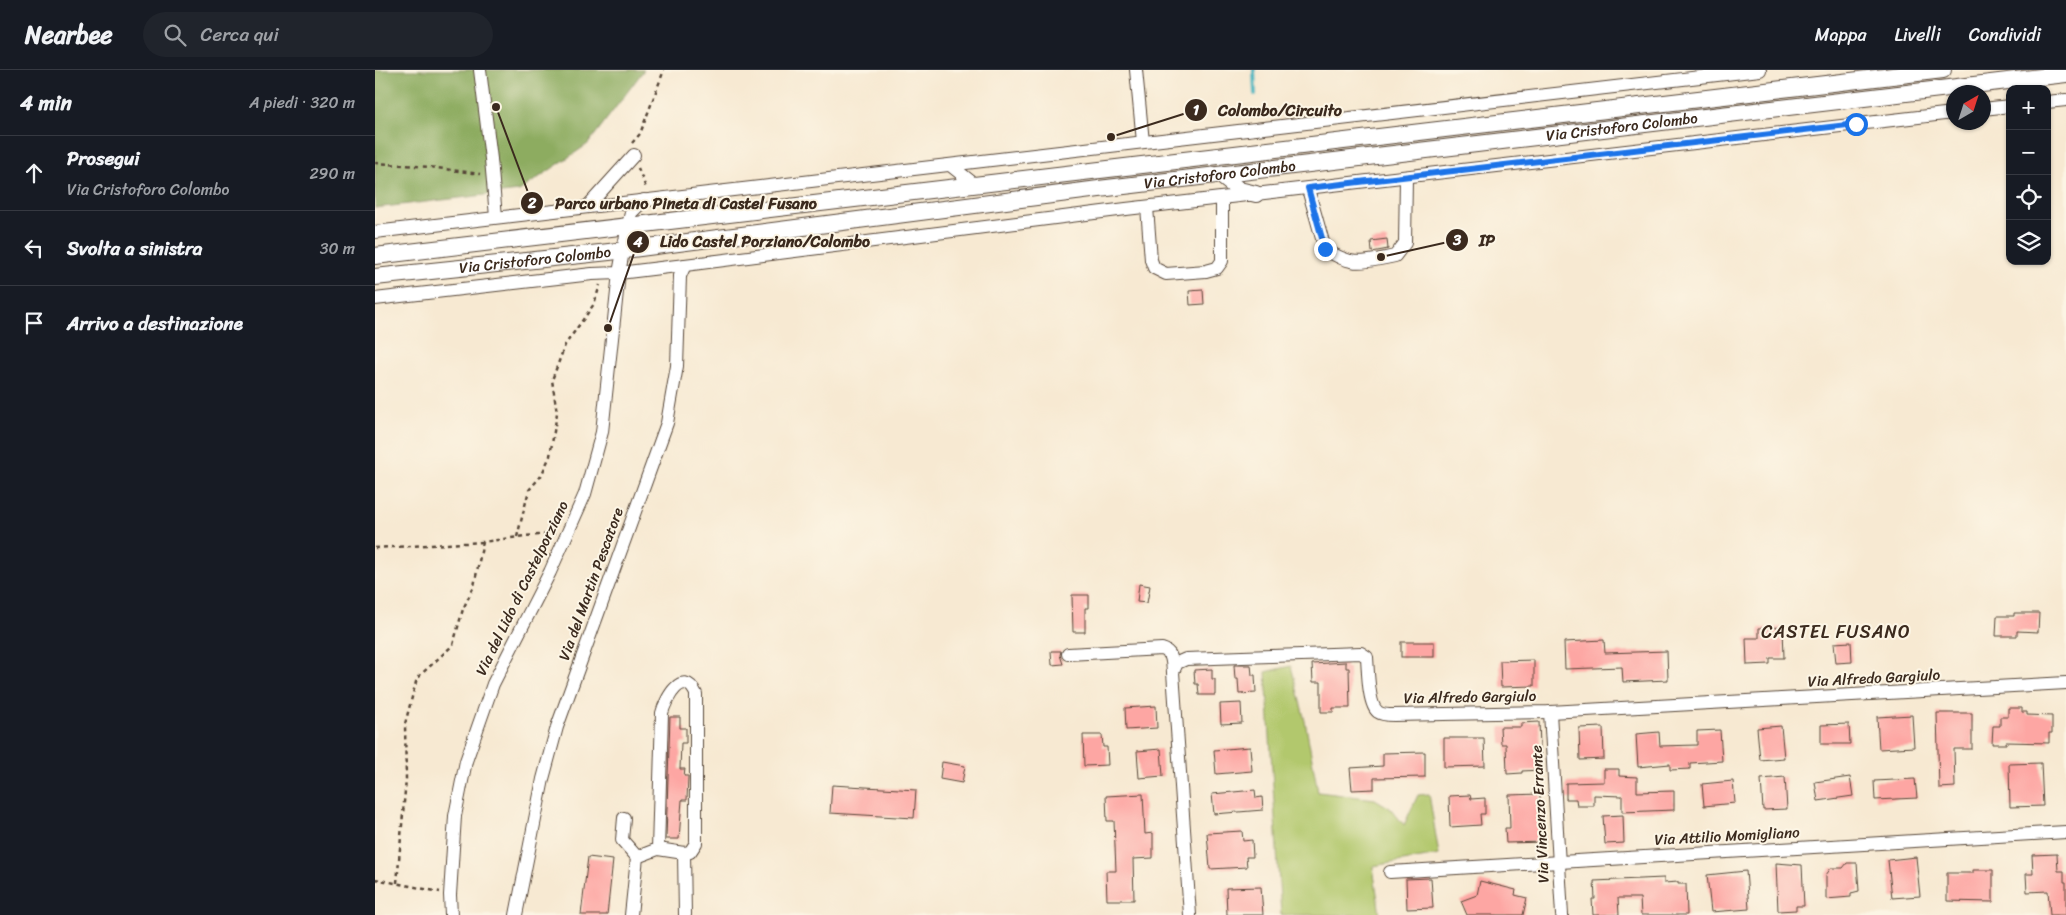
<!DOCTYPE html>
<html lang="it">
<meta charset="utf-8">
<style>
body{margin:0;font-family:Sriracha,sans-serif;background:#20242c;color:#f1f3f6}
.controls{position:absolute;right:15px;top:15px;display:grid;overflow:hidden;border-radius:10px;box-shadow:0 1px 4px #0004}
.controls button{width:45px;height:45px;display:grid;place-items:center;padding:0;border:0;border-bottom:1px solid #363941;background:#171b24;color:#f1f3f6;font:25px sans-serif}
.compass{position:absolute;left:1571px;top:15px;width:45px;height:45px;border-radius:50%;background:#171b24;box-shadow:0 1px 4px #0004;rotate:39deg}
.stop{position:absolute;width:15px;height:15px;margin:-11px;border:4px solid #1a73e8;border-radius:50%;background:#fff}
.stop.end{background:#1a73e8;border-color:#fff;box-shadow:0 1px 5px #0008}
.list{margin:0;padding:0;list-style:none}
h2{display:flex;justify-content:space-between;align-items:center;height:65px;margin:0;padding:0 20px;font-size:21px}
h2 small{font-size:16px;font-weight:400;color:#9ea1a6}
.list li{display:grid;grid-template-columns:32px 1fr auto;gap:15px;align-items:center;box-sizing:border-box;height:75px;padding:0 20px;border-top:1px solid #363941}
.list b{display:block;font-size:19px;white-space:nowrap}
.list p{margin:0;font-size:16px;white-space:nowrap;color:#9ea1a6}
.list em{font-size:16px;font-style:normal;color:#9ea1a6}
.icon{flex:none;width:28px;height:28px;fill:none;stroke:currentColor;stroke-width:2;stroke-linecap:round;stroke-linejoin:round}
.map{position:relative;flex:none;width:1691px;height:845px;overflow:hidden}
header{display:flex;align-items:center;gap:30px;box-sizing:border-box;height:70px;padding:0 25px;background:#171b24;border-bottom:1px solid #363941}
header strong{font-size:24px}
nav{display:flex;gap:28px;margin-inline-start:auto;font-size:18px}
.search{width:350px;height:45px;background:#20242c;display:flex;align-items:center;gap:12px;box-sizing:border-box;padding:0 18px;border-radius:28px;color:#9ea1a6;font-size:19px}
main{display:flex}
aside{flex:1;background:#171b24}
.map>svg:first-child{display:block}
.green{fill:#b2c86d;stroke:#767946}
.forest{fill:#8dac60;stroke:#646b3f}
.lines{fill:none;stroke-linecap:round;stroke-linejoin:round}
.stream{stroke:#46b5c0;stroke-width:4}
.building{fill:#fda6a3}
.minor-casing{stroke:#574739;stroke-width:14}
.major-casing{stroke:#574739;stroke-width:18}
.path{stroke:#574739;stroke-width:2.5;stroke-dasharray:4 4;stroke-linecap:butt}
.minor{stroke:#fff;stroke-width:12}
.major{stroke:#fff;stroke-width:16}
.route{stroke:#1a73e8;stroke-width:6}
.labels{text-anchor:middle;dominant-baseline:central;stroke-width:4;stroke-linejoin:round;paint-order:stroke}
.street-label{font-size:15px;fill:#3b2a1e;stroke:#fcf5e5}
.quarter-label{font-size:18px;letter-spacing:1px;fill:#3b2a1e;stroke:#fcf5e5}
.leader{fill:none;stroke:#3b2a1e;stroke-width:2}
.callout-dot{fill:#3b2a1e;stroke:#fcf5e5;stroke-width:2}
.mark-label{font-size:15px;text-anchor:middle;font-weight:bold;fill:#fff}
.callout-label{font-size:16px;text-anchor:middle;font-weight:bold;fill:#3b2a1e;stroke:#fcf5e5;stroke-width:4;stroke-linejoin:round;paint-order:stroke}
</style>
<header>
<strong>Nearbee</strong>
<div class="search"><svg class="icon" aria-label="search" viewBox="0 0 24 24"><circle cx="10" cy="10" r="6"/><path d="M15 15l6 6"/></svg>Cerca qui</div>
<nav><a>Mappa</a><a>Livelli</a><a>Condividi</a></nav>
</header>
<main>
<aside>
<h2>4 min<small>A piedi · 320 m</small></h2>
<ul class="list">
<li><svg class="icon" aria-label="ahead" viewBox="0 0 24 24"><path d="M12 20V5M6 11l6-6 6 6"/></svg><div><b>Prosegui</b><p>Via Cristoforo Colombo</p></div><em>290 m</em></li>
<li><svg class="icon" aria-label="left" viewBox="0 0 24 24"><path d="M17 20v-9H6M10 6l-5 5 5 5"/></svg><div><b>Svolta a sinistra</b></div><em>30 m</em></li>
<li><svg class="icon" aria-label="arrive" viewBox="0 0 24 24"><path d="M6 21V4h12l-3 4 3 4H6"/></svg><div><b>Arrivo a destinazione</b></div></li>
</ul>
</aside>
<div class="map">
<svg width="1691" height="845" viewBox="0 0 1691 845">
<rect width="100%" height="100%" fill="#fcf5e5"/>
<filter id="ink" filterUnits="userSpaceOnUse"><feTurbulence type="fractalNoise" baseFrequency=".02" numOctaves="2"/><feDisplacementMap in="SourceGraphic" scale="10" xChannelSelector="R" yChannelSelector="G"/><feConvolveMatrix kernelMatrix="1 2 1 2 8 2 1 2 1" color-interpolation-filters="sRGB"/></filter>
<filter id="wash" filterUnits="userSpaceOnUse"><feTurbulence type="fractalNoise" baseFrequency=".0096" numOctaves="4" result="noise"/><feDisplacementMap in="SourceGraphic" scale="20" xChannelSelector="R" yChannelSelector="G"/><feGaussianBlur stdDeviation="1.12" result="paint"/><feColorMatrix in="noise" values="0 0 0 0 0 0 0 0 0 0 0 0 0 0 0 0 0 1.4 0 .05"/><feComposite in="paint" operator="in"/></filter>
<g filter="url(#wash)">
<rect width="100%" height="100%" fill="#f7e9d2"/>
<path class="green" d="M916,596l14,55 13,71 57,7 15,9 14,17 14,-30 11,-1 10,61 -66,11 7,49h-99l-15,-243z"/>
<path class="forest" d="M0,0h269l-56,74 -69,47 -144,17z"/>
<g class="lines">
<path class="stream" d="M879,0l1,24"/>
</g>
<g id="blocks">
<g class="building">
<path d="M1012,169l1,10 -16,3 -1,-11z"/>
<path d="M828,220l1,14 -14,1 -1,-14z"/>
<path d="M764,514l11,2 -3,17 -10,-1z"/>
<path d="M697,525h17v13h-4v24h-12z"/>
<path d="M1639,543h25l-1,19 -21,-1v5h-21l1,-20h17z"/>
<path d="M1408,557l1,31h-14v6l-23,1 -1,-27h13v-10z"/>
<path d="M1229,570l1,13 62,-2 1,29 -45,2 -1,-15 -57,2 -1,-27z"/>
<rect x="1026" y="572" width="33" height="15"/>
<path d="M1476,572l1,20 -16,1 -2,-20z"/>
<path d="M676,581h10l-1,4 3,9 -11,1z"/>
<path d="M1159,590v26l-33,1 -1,-26z"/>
<path d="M971,592v6h3l1,40h-17v4h-12v-30h-8l-1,-18z"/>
<path d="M859,595h17l1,10h3l1,18 -17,1 -1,-15h-3z"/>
<path d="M837,599v10h3v16h-16l-1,-11h-3l-1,-14z"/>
<path d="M866,633l1,20 -21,1 -1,-20z"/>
<path d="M781,636l1,22 -31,2 -1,-22z"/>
<path d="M1633,638h14v4h5v3l25,1v17h-3v10l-43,-1v2h-14l1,-18h7v-9h8z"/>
<path d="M1562,643h35v36h-18l1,38 -16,1z"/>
<path d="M1537,645l2,32 -35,2 -2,-32z"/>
<path d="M295,647h10v11h6v15h-5l-1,26h5l-1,7h4l-1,24h-5l-3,39h-13z"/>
<path d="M1164,652l2,48 -19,1v2l-15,1 -1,-30h-5l-1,-17h21v-4z"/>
<path d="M1474,654l1,20h-29v-19z"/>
<path d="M1406,656l3,32 -24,2 -3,-32z"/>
<path d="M1228,657l1,32 -24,1 -1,-32z"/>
<path d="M1345,660l2,31 -32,2v6l-20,1v-6l-32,3 -2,-33 23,-2 1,14 37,-1v-14z"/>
<path d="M708,665h19l1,12h4l1,18 -24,1z"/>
<path d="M1069,668h40l1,28 -41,1z"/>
<path d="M875,677l2,24 -36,3 -2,-24z"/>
<path d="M786,679l2,27 -24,2 -2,-27z"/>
<path d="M1050,682v25l-51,1v11l-22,1 -2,-22 33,-2v-13z"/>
<path d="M567,692l23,4 -3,17 -22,-4z"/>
<path d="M1666,693l2,43 -33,1 -1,-43z"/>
<path d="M1229,699h15v7l18,1v15l37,-1v19l-52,2v-16l-28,-1v11h-17l-1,-7h-10v-16l38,-1z"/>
<path d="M1410,707l2,32 -24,1 -2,-31z"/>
<path d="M1475,707l3,19 -35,5 -3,-19z"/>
<path d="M1540,709l2,19 -42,2 -1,-19z"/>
<path d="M1358,711l2,22 -31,3 -2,-22z"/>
<path d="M457,715l84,5 -2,28 -84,-5z"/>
<path d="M880,720l1,8 6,-1 1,13 -49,4 -2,-20z"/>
<path d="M768,724l2,40 8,-1v25l-20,1 1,41h-27l-1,-29h10l-2,-50h-7l-1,-25z"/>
<path d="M1165,724l1,33h3l1,15 -39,1 -1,-15h5l-1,-33z"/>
<path d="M1095,725l1,4 14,-1v16h-5l1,11 -31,2 -1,-31z"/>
<path d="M1248,745l1,28 -19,1 -2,-28z"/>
<path d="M867,761l1,10 9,-1 1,17h-7l1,10 -37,2 -3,-36z"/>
<path d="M1682,784l1,17h6v11h2v33h-16l-2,-24 -21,1 -1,-18h7l-1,-19z"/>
<path d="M213,787l25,3 -6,55h-26z"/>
<path d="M1541,787l4,39 -28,2 -4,-38z"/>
<path d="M1401,793l26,2 2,41h-8v4l-18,1z"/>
<path d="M1472,793h10l2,28 -8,2v4l-25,2v-24l5,-7h12z"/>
<path d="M1598,800h20v32l-46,-1v-28h26z"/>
<path d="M1371,801l3,38 -38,3 -4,-37z"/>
<path d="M1056,808l2,30 -26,1 -1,-30z"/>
<path d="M1289,808v5l14,-1v2h8l1,31h-46l-1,-17h-22l1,17h-26l-1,-16h3l-1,-18z"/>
<path d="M1105,811l36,9 -1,5 12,3 -4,17h-56l-6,-14 16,-6z"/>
<path d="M886,817l2,28h-36l-1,-27z"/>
</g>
</g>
</g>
<g filter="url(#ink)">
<use href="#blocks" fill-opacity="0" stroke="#574739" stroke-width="1"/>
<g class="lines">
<g class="minor-casing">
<g id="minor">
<path d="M105,0l11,89 5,58"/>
<path d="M761,0l7,72"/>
<path d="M1672,32l19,-2"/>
<path d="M1608,39l27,-3"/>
<path d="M575,95l24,19"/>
<path d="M933,119l17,60c28,19 39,13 70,7l10,-13 1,-66"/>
<path d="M212,137l47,-52"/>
<path d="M772,137l4,53 3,8 12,6 40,-3 11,-3 5,-7v-63"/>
<path d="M0,162l1385,-162"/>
<path d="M0,229l217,-25 27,-1 66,-8 441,-56 827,-96"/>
<path d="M693,584l94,-5c11,3 10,13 11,23"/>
<path d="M1175,642l12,203"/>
<path d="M249,748l-2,22 15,17"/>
<path d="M309,783l1,62"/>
<path d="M1015,802l676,-40"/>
<path d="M76,845l-1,-20 5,-79 11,-55 27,-77 57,-112 35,-78 17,-62 17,-159 9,-48 3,-12 13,-13"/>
<path d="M141,845l27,-136 14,-52 110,-304 10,-57 3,-90 5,-11"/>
<path d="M256,845l6,-58 21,-8 26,4 6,-1 6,-9v-149c-13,-27 -30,4 -34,19l-4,136"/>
<path d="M815,845l-17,-243 4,-9 9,-4 175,-6 6,4c1,12 1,48 11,55 4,3 11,3 16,3l156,-3 516,-29"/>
</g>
</g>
<g class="major-casing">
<g id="major">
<path d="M845,105l19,15 17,4"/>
<path d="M0,186l1568,-186"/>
<path id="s1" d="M0,207l234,-25 490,-63 967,-115"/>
</g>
</g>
<g class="path">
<path d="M257,73l8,-9 24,-64"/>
<path d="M0,93l55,4 50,7"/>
<path d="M263,98l8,20"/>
<path d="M142,467l12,-47 12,-14 9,-20 7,-43 -5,-33 13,-35 29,-41 6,-19"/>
<path d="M0,478l108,-6"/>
<path d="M0,809l65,13"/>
<path d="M22,813l9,-104 -1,-55 12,-46 36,-33 10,-36 11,-23 9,-44 42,-6 30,-2"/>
</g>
<use href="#minor" class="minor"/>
<use href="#major" class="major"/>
</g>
</g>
<g class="lines" filter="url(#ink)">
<path class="route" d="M950,179l-17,-61 548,-64"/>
</g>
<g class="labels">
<g class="street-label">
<text stroke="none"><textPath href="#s1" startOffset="1256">Via Cristoforo Colombo</textPath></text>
<text stroke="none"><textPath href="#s1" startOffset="851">Via Cristoforo Colombo</textPath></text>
<text stroke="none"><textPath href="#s1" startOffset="161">Via Cristoforo Colombo</textPath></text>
<text transform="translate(216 514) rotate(-70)">Via del Martin Pescatore</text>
<text transform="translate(147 518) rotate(-64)">Via del Lido di Castelporziano</text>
<text transform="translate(1499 608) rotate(-3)">Via Alfredo Gargiulo</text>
<text transform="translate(1095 627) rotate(-1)">Via Alfredo Gargiulo</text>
<text transform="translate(1165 744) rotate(-93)">Via Vincenzo Errante</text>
<text transform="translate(1352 766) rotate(-3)">Via Attilio Momigliano</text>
</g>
<g class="quarter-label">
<text x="1461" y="562">CASTEL FUSANO</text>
</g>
</g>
<path class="leader" d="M736 67L821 40M121 37L157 133M1006 187L1082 170M233 258L263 172"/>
<g class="callout-dot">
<circle cx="736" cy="67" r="5"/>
<circle cx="121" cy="37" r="5"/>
<circle cx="1006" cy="187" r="5"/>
<circle cx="233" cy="258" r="5"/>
<circle cx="821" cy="40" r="12"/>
<circle cx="157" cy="133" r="12"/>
<circle cx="1082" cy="170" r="12"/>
<circle cx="263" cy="172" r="12"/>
</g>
<g class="mark-label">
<text x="821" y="45">1</text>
<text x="157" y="138">2</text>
<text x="1082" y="175">3</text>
<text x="263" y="177">4</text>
</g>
<g class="callout-label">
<text x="905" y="46">Colombo/Circuito</text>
<text x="311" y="139">Parco urbano Pineta di Castel Fusano</text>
<text x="1112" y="176">IP</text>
<text x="390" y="177">Lido Castel Porziano/Colombo</text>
</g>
</svg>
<div class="controls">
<button>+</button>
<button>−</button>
<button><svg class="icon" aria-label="locate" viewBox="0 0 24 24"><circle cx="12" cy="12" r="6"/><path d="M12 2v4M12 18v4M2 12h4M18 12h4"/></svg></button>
<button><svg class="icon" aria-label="layers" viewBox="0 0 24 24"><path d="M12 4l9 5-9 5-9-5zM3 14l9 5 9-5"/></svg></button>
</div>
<svg class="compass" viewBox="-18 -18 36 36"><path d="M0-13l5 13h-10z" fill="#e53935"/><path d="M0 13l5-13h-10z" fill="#9ea1a6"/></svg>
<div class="stop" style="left:1481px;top:54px"></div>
<div class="stop end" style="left:950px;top:179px"></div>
</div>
</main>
